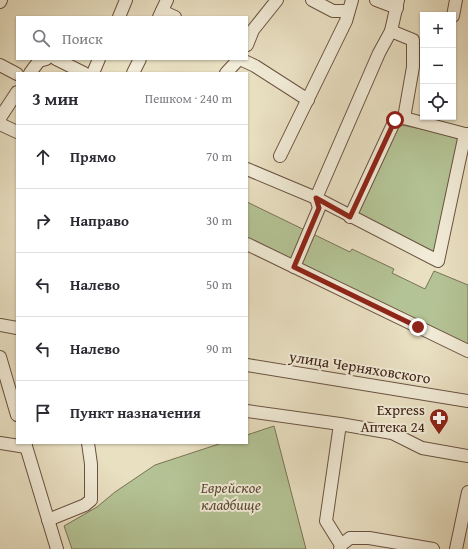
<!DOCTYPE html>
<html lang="ru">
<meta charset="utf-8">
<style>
body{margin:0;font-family:"Gentium Book Plus",serif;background:#f2f2f3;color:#2b2b33}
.controls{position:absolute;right:12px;top:12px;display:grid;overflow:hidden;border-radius:0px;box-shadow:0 1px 3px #0004}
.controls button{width:36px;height:36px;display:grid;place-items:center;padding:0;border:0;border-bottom:1px solid #e1e1e2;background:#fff;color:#2b2b33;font:20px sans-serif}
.stop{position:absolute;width:12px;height:12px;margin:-9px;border:3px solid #8f2418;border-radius:50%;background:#fff}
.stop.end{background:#8f2418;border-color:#fff;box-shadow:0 1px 4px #0008}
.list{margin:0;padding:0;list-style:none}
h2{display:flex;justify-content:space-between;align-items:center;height:52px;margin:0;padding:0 16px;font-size:17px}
h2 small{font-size:13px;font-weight:400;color:#7c7c81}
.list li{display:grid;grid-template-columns:26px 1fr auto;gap:12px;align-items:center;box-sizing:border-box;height:64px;padding:0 16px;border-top:1px solid #e1e1e2}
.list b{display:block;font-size:15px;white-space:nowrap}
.list em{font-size:13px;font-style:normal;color:#7c7c81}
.icon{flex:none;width:22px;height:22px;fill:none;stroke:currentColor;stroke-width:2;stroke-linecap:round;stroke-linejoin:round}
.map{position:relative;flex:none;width:468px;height:549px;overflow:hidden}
.search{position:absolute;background:#fff;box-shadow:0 1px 3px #0004;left:16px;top:16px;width:232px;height:44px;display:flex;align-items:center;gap:10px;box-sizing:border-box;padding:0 14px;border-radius:0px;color:#7c7c81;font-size:15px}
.panel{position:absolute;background:#fff;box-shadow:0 1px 3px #0004;left:16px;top:72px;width:232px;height:372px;border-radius:0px}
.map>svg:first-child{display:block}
.green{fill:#b4c395;stroke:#7a7356}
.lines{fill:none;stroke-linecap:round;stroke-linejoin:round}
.minor-casing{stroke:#6b5241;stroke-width:14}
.minor{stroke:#f1ebd7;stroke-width:12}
.route{stroke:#8f2418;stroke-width:5}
.labels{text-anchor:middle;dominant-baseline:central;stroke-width:4;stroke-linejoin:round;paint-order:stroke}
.street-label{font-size:15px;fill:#412316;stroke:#f1ebd7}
.poi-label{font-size:15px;fill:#412316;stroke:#f1ebd7;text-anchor:end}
.park-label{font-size:15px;font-style:italic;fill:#5e4b36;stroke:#f1ebd7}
</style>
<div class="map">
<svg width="468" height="549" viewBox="0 0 468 549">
<rect width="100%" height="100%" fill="#e9e0c2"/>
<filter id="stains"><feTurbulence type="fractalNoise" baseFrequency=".005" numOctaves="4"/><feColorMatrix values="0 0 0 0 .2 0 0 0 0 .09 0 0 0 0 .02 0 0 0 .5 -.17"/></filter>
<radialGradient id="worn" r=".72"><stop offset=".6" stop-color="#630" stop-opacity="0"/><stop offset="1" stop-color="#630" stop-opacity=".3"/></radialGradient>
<g class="green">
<path d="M397,124l63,13 -24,118 -82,-39z"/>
<path d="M247,202l103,50 2,-3 42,20 -2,4 33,16 9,-18 34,14v63l-221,-110z"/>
<path d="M274,426l32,123h-234l-8,-23 33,-19 18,-15 40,-27 67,-22h25v-8z"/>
</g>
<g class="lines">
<g class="minor-casing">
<g id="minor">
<path d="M312,0l21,11h15"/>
<path d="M376,0l21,8"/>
<path d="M0,2l1,-2"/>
<path d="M162,11l13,6"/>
<path d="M453,16l3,-16"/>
<path d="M119,17l7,-17"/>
<path d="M159,17l8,-17"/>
<path d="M391,31l22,9v27l-9,51"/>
<path d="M247,45l6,-15 24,-30"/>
<path d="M56,59l28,14"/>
<path d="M240,59l15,7 53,34"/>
<path d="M0,65l17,9"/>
<path d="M30,73l9,-12 7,-2"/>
<path d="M93,73l6,-14"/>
<path d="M133,73l7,-14"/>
<path d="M226,73l13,-14"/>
<path d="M0,118l17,-26"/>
<path d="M0,124l17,8"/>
<path d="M280,156l66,-135 6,-21"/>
<path d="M247,169l69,29 63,-145 12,-22 7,-31"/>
<path d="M350,217l45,-97 9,-2 61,16"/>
<path d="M247,244l221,107"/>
<path d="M294,267l25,-59 -3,-10 122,63 27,-127h3"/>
<path d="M0,325l17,3"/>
<path d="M0,357l17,58"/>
<path d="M247,365l221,36"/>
<path d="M247,411l93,13"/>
<path d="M0,443l26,4"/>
<path d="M25,443l32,106"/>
<path d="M48,520l37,-15 6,-5v-36l-3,-21"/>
<path d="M341,545l9,-7h19l64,11"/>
<path d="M340,549l1,-4 -15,-24 14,-97 52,9 30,15 46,8"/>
<path d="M456,549l12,-57"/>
</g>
</g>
<use href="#minor" class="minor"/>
</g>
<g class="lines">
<path class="route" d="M395,120l-45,97 -34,-19 3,10 -25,59 124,60"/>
</g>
<defs>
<g id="pharmacy-pin" transform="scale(1)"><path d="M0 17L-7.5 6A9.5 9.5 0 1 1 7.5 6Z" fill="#8f2418" stroke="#f1ebd7"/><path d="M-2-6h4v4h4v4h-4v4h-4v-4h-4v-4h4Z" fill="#fff"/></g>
</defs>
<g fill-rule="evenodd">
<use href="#pharmacy-pin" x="439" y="418"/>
</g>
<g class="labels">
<g class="street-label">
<text transform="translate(360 367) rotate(9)">улица Черняховского</text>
</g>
<g class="poi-label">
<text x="425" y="409">Express<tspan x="425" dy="17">Аптека 24</tspan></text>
</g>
<g class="park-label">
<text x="231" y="487">Еврейское<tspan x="231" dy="17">кладбище</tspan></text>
</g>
</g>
<rect width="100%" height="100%" filter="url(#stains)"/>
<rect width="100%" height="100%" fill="url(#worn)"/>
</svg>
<div class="controls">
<button>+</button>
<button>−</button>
<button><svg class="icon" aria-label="locate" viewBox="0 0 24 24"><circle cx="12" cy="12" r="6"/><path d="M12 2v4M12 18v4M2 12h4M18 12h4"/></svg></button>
</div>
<div class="stop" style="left:395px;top:120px"></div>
<div class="stop end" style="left:418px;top:327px"></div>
<div class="search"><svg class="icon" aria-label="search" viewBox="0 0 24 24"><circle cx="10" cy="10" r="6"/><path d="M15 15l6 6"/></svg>Поиск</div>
<section class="panel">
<h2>3 мин<small>Пешком · 240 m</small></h2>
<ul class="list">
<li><svg class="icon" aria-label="ahead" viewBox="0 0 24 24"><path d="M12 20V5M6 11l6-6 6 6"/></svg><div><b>Прямо</b></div><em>70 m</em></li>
<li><svg class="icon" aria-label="right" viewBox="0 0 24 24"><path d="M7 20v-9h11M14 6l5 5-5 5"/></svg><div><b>Направо</b></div><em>30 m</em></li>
<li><svg class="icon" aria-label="left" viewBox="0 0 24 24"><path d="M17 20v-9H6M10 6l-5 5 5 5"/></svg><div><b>Налево</b></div><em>50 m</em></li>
<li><svg class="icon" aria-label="left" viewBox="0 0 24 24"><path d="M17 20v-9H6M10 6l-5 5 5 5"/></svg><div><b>Налево</b></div><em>90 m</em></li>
<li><svg class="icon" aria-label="arrive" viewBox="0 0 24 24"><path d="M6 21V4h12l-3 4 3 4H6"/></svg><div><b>Пункт назначения</b></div></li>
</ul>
</section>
</div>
